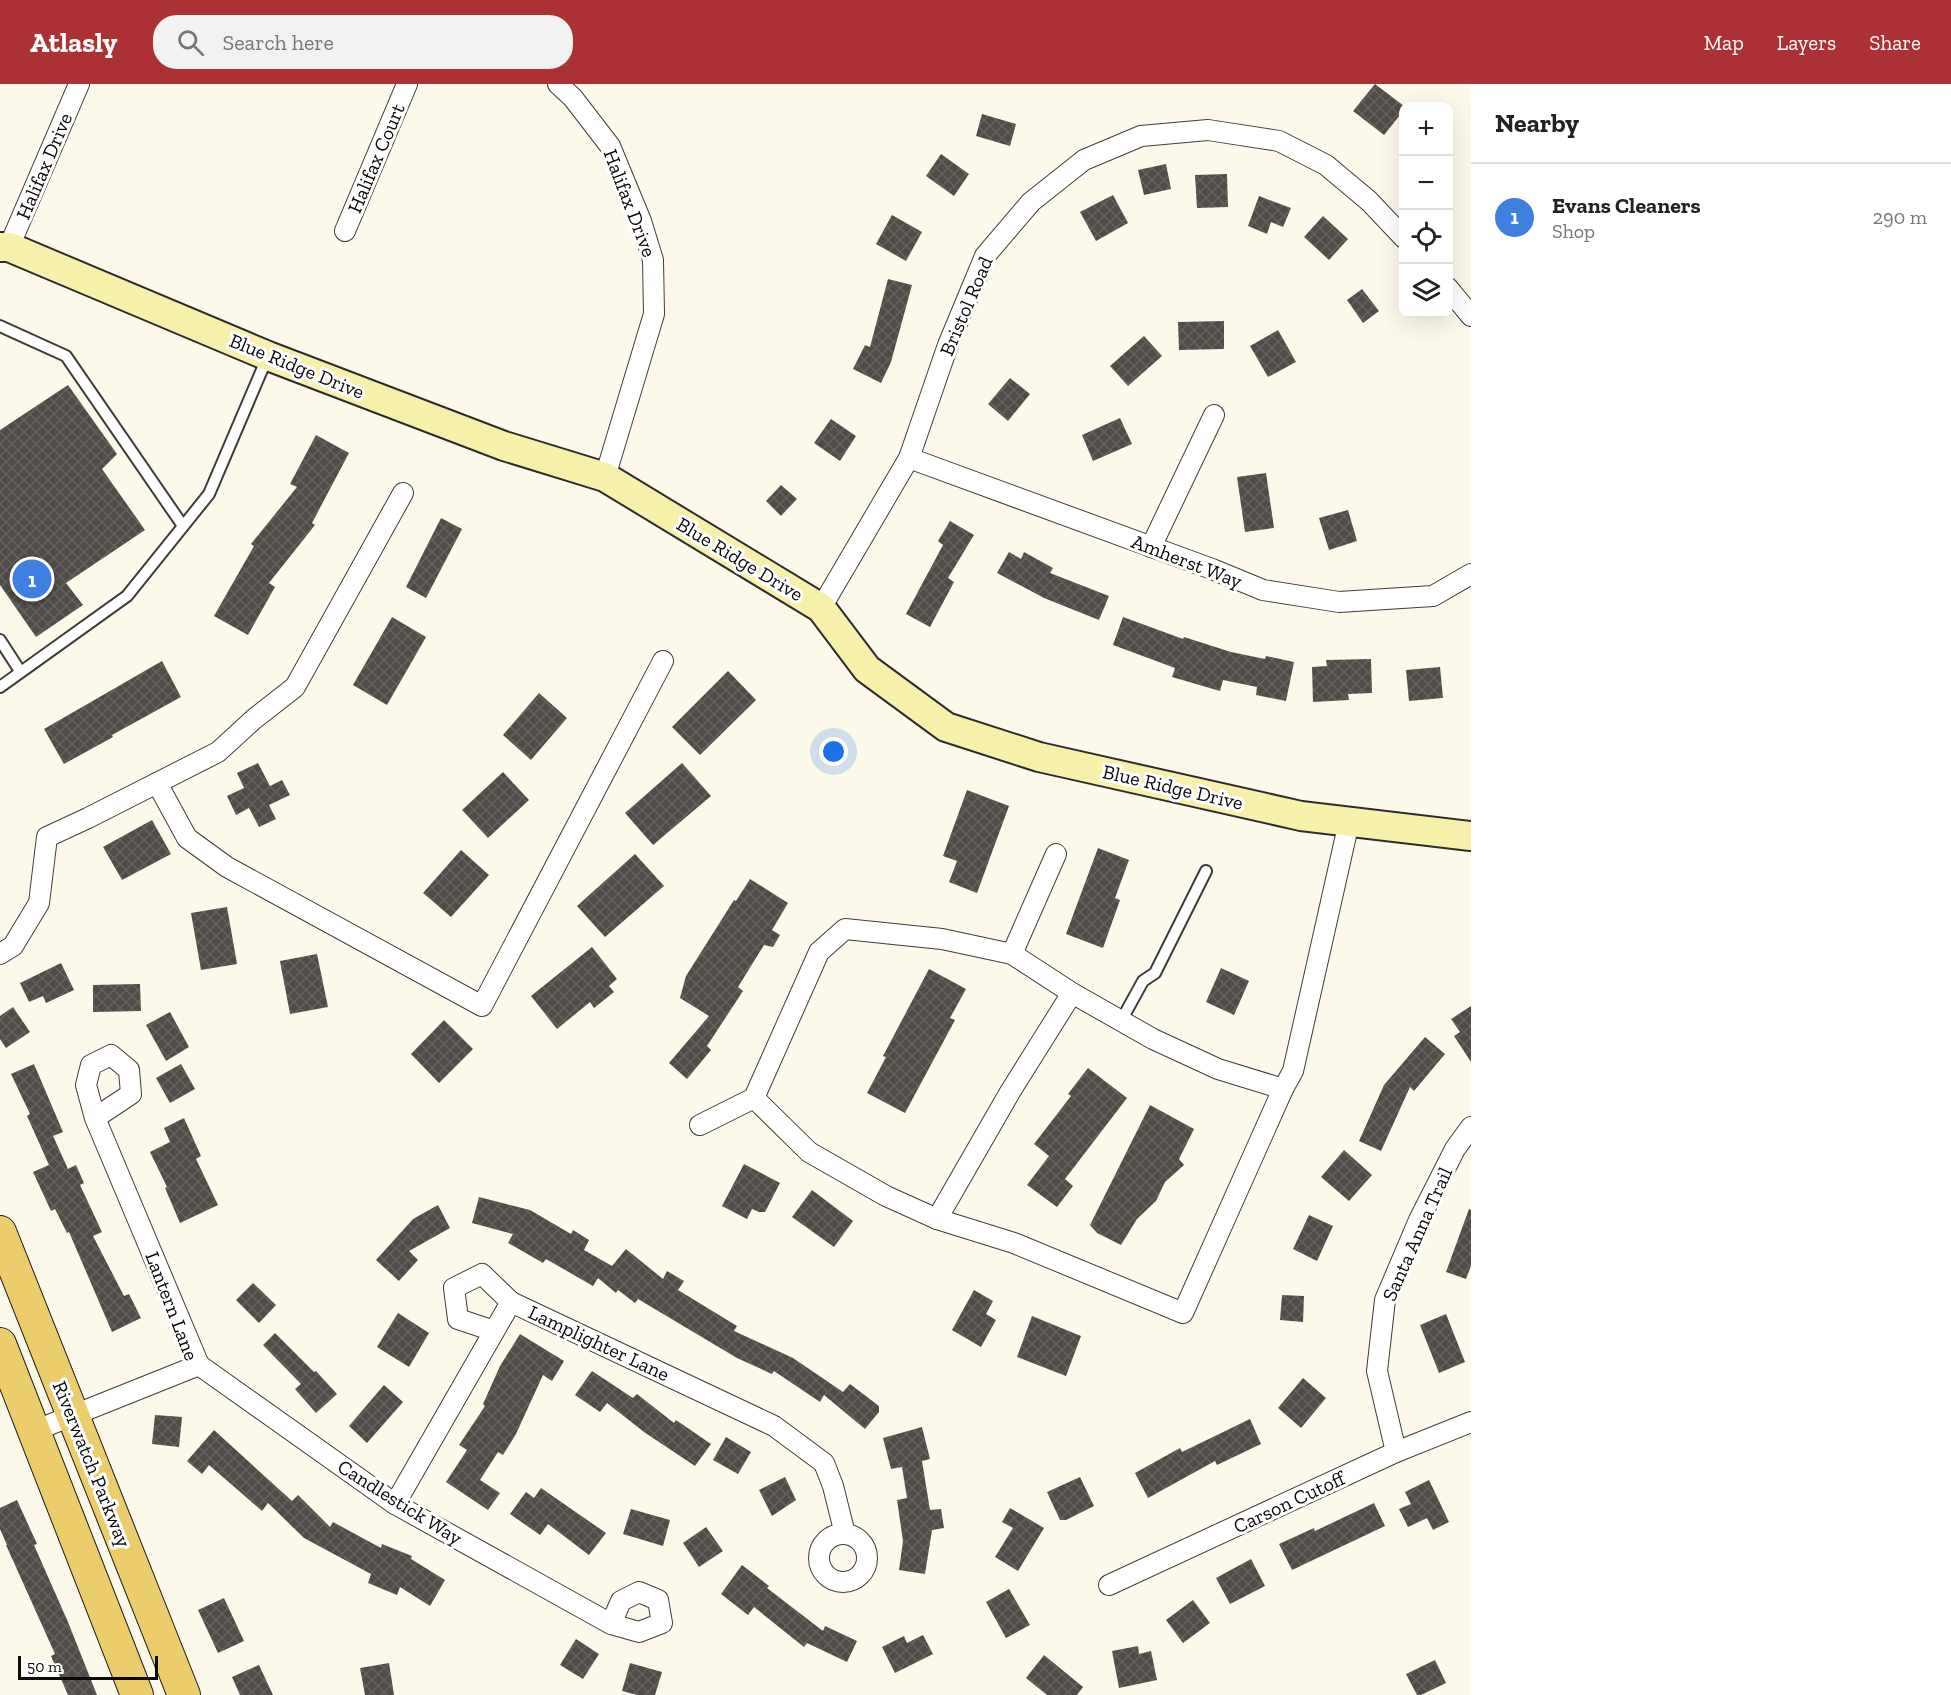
<!DOCTYPE html>
<meta charset="utf-8">
<style>
body{margin:0;font-family:"Zilla Slab",serif;background:#f2f2f2;color:#222}
.controls{position:absolute;right:18px;top:18px;display:grid;overflow:hidden;border-radius:12px;box-shadow:0 6px 24px #0002}
.controls button{width:54px;height:54px;display:grid;place-items:center;padding:0;border:0;border-bottom:2px solid #e0e0e0;background:#fff;color:#222;font:30px sans-serif}
.scale{position:absolute;left:18px;bottom:15px;width:140px;box-sizing:border-box;padding-left:6px;border:3px solid #0a0a0a;border-top:0;font-size:16px;line-height:21px;white-space:nowrap;color:#0a0a0a;-webkit-text-stroke:4px #fff;paint-order:stroke}
.you{position:absolute;left:834px;top:668px;width:21px;height:21px;margin:-15px;border:4px solid #fff;border-radius:50%;background:#1a73e8;box-shadow:0 0 0 9px #1a73e833}
.badge{display:grid;place-items:center;width:39px;height:39px;border-radius:50%;background:#ac3135;color:#fff;font-size:20px;font-weight:700}
.pin{position:absolute;translate:-50% -50%;border:3px solid #fff;box-shadow:0 2px 6px #0006}
.list{margin:0;padding:0;list-style:none}
h2{display:flex;justify-content:space-between;align-items:center;height:78px;margin:0;padding:0 24px;font-size:26px}
h2 small{font-size:20px;font-weight:400;color:#767676}
.list li{display:grid;grid-template-columns:39px 1fr auto;gap:18px;align-items:center;box-sizing:border-box;height:108px;padding:0 24px;border-top:2px solid #e0e0e0}
.list b{display:block;font-size:22px;white-space:nowrap}
.list p{margin:0;font-size:20px;white-space:nowrap;color:#767676}
.list em{font-size:20px;font-style:normal;color:#767676}
.icon{flex:none;width:33px;height:33px;fill:none;stroke:currentColor;stroke-width:2;stroke-linecap:round;stroke-linejoin:round}
.map{position:relative;flex:none;width:1471px;height:1611px;overflow:hidden}
header{display:flex;align-items:center;gap:36px;box-sizing:border-box;height:84px;padding:0 30px;background:#ac3135;color:#fff}
header strong{font-size:28px}
nav{display:flex;gap:33px;margin-inline-start:auto;font-size:21px}
.search{width:420px;height:54px;background:#f2f2f2;display:flex;align-items:center;gap:15px;box-sizing:border-box;padding:0 21px;border-radius:24px;color:#767676;font-size:22px}
main{display:flex}
aside{flex:1;background:#fff}
.map>svg:first-child{display:block}
.building{fill:url(#building-cross-hatch)}
.lines{fill:none;stroke-linecap:round;stroke-linejoin:round}
.lane-casing{stroke:#3d3d3d;stroke-width:14}
.street-casing{stroke:#3d3d3d;stroke-width:22}
.secondary-casing{stroke:#2c2c2c;stroke-width:32}
.primary-casing{stroke:#1b1b1b;stroke-width:34}
.lane{stroke:#fff;stroke-width:10}
.street{stroke:#fff;stroke-width:20}
.secondary{stroke:#f7f0ab;stroke-width:28}
.primary{stroke:#ebce6b;stroke-width:32}
.labels{text-anchor:middle;dominant-baseline:central;stroke-width:6;stroke-linejoin:round;paint-order:stroke}
.street-label{font-size:20px;fill:#0a0a0a;stroke:#fff}
</style>
<header>
<strong>Atlasly</strong>
<div class="search"><svg class="icon" aria-label="search" viewBox="0 0 24 24"><circle cx="10" cy="10" r="6"/><path d="M15 15l6 6"/></svg>Search here</div>
<nav><a>Map</a><a>Layers</a><a>Share</a></nav>
</header>
<main>
<div class="map">
<svg width="1471" height="1611" viewBox="0 0 1471 1611">
<defs>
<pattern id="building-cross-hatch" width="8" height="8" patternUnits="userSpaceOnUse" patternTransform="scale(1.5)"><rect width="8" height="8" fill="#524c48"/><path d="M0 0l8 8M0 8l8-8" fill="none" stroke="#66615e"/></pattern>
</defs>
<rect width="100%" height="100%" fill="#fdf9ea"/>
<g class="building">
<path d="M1375,0l29,22v4l-20,25 -31,-24z"/>
<path d="M982,30l34,10 -6,22 -34,-10z"/>
<path d="M941,70l28,20 -15,22 -28,-20z"/>
<path d="M1166,80l5,25 -27,6 -6,-25z"/>
<path d="M1227,90l1,33 -31,1 -2,-33z"/>
<path d="M1113,111l15,28 -32,18 -16,-29z"/>
<path d="M1259,112l32,12 -8,19 -12,-5 -4,12 -19,-8z"/>
<path d="M892,131l30,17 -16,29 -30,-17z"/>
<path d="M1323,132l25,23 -19,21 -25,-23z"/>
<path d="M888,195l24,6 -21,77 -10,21 -28,-14 12,-24 5,2z"/>
<path d="M1362,205l17,22 -16,12 -16,-23z"/>
<path d="M1224,237v28l-45,1 -1,-28z"/>
<path d="M1278,246l18,32 -28,15 -18,-31z"/>
<path d="M1144,252l18,20 -34,30 -18,-20z"/>
<path d="M1010,294l20,16 -22,27 -20,-17z"/>
<path d="M68,301l49,69 -15,15 43,61 -79,53 17,22 -47,32 -36,-52v-155z"/>
<path d="M1120,334l12,26 -39,17 -11,-26z"/>
<path d="M831,335l25,17 -16,25 -26,-18z"/>
<path d="M316,351l33,18 -37,70 3,2 -46,58 6,4 -27,48 -34,-19 40,-70 -3,-2 46,-57 -7,-3z"/>
<path d="M1266,389l8,55 -29,4 -8,-55z"/>
<path d="M781,401l16,14 -16,17 -15,-15z"/>
<path d="M1348,426l9,31 -28,9 -10,-32z"/>
<path d="M441,434l21,11 -36,69 -20,-11z"/>
<path d="M950,437l24,14 -26,43 6,4 -24,45 -24,-13 37,-69 -5,-4z"/>
<path d="M1009,468l12,7 3,-7 29,16 -3,5 59,23 -10,24 -55,-22 -47,-25z"/>
<path d="M392,533l34,20 -39,68 -34,-20z"/>
<path d="M1123,533l60,22 1,-2 47,15 34,7 1,-3 28,6 -8,39 -30,-6 1,-8 -34,-7 -3,11 -48,-14 3,-9 -62,-23z"/>
<path d="M1371,575l1,34 -24,1 1,6 -36,2 -1,-35 15,-1 -1,-6z"/>
<path d="M162,577l19,36 -69,38 1,2 -49,27 -20,-35z"/>
<path d="M1440,583l3,31 -34,3 -3,-31z"/>
<path d="M728,587l28,29 -56,55 -28,-28z"/>
<path d="M539,609l28,25 -36,42 -28,-25z"/>
<path d="M258,679l12,23 12,-6 8,15 -21,10 7,14 -17,8 -10,-19 -13,7 -9,-19 17,-8 -7,-15z"/>
<path d="M682,679l29,33 -58,49 -28,-32z"/>
<path d="M503,688l26,28 -41,38 -26,-28z"/>
<path d="M967,706l42,16 -32,87 -28,-11 8,-21 -14,-5z"/>
<path d="M152,736l19,34 -49,26 -19,-33z"/>
<path d="M1098,764l31,12 -14,38 5,2 -17,48 -37,-14z"/>
<path d="M461,766l28,25 -38,42 -28,-24z"/>
<path d="M635,770l29,32 -59,51 -28,-31z"/>
<path d="M750,795l38,24 -16,27 8,5 -7,12 -9,-2 -26,42 5,4 -36,55 4,4 -24,29 -18,-16 40,-47 -29,-18 6,-22 48,-76 2,1z"/>
<path d="M227,823l10,57 -36,6 -10,-57z"/>
<path d="M592,863l25,32 -8,7 5,6 -20,16 -4,-6 -33,27 -26,-33z"/>
<path d="M317,870l11,53 -38,7 -10,-53z"/>
<path d="M61,879l13,27 -28,13 -3,-7 -14,6 -9,-19z"/>
<path d="M1221,884l28,13 -15,34 -28,-13z"/>
<path d="M929,885l37,20 -16,29 5,2 -50,93 -38,-20 19,-36 -3,-1z"/>
<path d="M140,900l1,27 -48,1v-27z"/>
<path d="M1471,922v56l-17,-26 6,-4 -9,-13z"/>
<path d="M13,923l17,25 -24,16 -6,-9v-23z"/>
<path d="M170,928l19,35 -23,14 -20,-36z"/>
<path d="M444,936l29,29 -34,34 -28,-29z"/>
<path d="M1425,953l20,17 -31,37 -4,-4 -29,64 -22,-10 25,-56z"/>
<path d="M34,980l29,68 -10,4 15,33 8,-4 8,18 -4,2 22,47 -9,4 31,60 5,-2 12,24 -29,14 -43,-100 -2,1 -12,-24 -4,2 -18,-39 16,-7 -22,-49 3,-2 -19,-40z"/>
<path d="M181,980l14,25 -25,14 -14,-25z"/>
<path d="M1088,984l39,30 -62,81 8,7 -16,21 -30,-22 22,-29 -15,-12 37,-48 -3,-2z"/>
<path d="M1150,1021l44,24 -15,30 5,6 -19,17 -9,19 -19,18 -16,26 -24,-12 -7,-8z"/>
<path d="M184,1034l17,38 -5,3 22,46 -38,18 -15,-35 2,-1 -17,-35 20,-10 -6,-14z"/>
<path d="M1344,1066l28,25 -23,26 -28,-24z"/>
<path d="M744,1080l36,19 -15,29h-6l-7,-3 -5,10 -25,-13z"/>
<path d="M812,1106l41,31 -19,26 -42,-30z"/>
<path d="M479,1113l51,13 41,24 2,-4 16,10 -5,10 28,16 14,-17 37,30 4,-8 17,10 -6,9 59,36 -3,5 59,27 50,34 7,-8 29,22v6l-14,17 -41,-34 -4,7 -46,-31 -2,3 -35,-16 -99,-59 -3,4 -17,-13 -2,3 -18,-15 -5,8 -47,-27 -3,4 -19,-11 -16,-9 5,-9 -41,-11z"/>
<path d="M438,1121l12,23 -41,23 9,9 -19,21 -23,-21 37,-41z"/>
<path d="M1469,1125l2,1v56l-5,13 -20,-7z"/>
<path d="M1309,1131l24,11 -16,35 -24,-12z"/>
<path d="M253,1199l23,22 -17,18 -23,-23z"/>
<path d="M974,1206l19,11 -7,13 10,6 -15,27 -29,-17z"/>
<path d="M1282,1211l22,1 -1,26 -23,-2z"/>
<path d="M398,1229l31,20 -20,34 -32,-20z"/>
<path d="M1446,1230l19,48 -26,11 -19,-48z"/>
<path d="M1032,1232l49,20 -15,40 -49,-19z"/>
<path d="M275,1249l39,39 2,-1 21,23 -21,19 -21,-24 6,-5 -38,-39z"/>
<path d="M520,1250l44,27 -12,20 -9,-6 -27,59 -13,21 -5,-3 -18,28 20,13 -12,17 -42,-28 21,-32 -8,-5 26,-39 -2,-2 17,-38z"/>
<path d="M592,1287l41,27 4,-4 37,29 2,-3 35,24 -16,22 -51,-34 -37,-29 -7,9 -25,-17z"/>
<path d="M1303,1294l23,20 -25,30 -23,-20z"/>
<path d="M384,1301l19,17 -36,41 -18,-17z"/>
<path d="M155,1331l27,2 -3,30 -27,-3z"/>
<path d="M1250,1335l11,25 -44,21 -2,-4 -67,37 -13,-25 45,-25 2,4z"/>
<path d="M922,1343l8,32 -8,2 8,49 11,-1 3,19 -12,2 -7,44 -26,-4 4,-29 -6,-41 10,-2 -5,-31 -11,2 -8,-31z"/>
<path d="M214,1346l78,71 6,-6 32,32 3,-5 48,26 1,-4 30,12 -1,3 34,21 -15,26 -30,-19 -3,8 -29,-12 3,-9 -67,-36 -36,-35 -6,8 -53,-46 -7,9 -15,-13z"/>
<path d="M726,1353l25,15 -13,22 -25,-14z"/>
<path d="M785,1393l11,23 -24,16 -13,-26z"/>
<path d="M1080,1393l14,29 -28,14h-6l-13,-28z"/>
<path d="M1429,1396l20,42 -16,8 -6,-12 -19,9 -9,-18 12,-5 -6,-12z"/>
<path d="M541,1404l65,45 -17,22 -41,-31 -8,11 -30,-21 16,-22 8,6z"/>
<path d="M17,1416l20,44 -3,1 34,77 29,73h-29l-17,-39 4,-2 -49,-109h1l-7,-16v-21z"/>
<path d="M1374,1419l11,23 -93,44 -13,-26 35,-16 1,3z"/>
<path d="M1010,1424l34,20 -26,43 -23,-14 18,-29 -11,-6z"/>
<path d="M631,1425l39,11 -7,26 -40,-12z"/>
<path d="M706,1443l17,24 -24,16 -16,-24z"/>
<path d="M1251,1475l14,27 -35,18 -14,-26z"/>
<path d="M742,1481l27,21 -2,2 56,43 2,-5 32,15 -10,21 -40,-19 -3,4 -50,-40 -6,8 -27,-21z"/>
<path d="M1009,1505l21,36 -24,13 -20,-36z"/>
<path d="M224,1514l20,43 -26,12 -20,-43z"/>
<path d="M1193,1516l17,23 -27,20 -17,-23z"/>
<path d="M923,1551l10,19 -38,19 -13,-26 22,-11 3,7z"/>
<path d="M576,1555l23,15 -16,25 -23,-14z"/>
<path d="M1138,1562l1,8 12,-3 6,29 -38,8 -7,-37z"/>
<path d="M1044,1571l39,32 -6,8h-30l-21,-17z"/>
<path d="M1435,1576l11,23 -25,12h-4l-11,-21z"/>
<path d="M389,1579l5,32h-29l-5,-27z"/>
<path d="M630,1579l32,9 -7,23h-18l-15,-4z"/>
<path d="M259,1581l14,30h-33l-8,-18z"/>
</g>
<g class="lines">
<g class="lane-casing">
<g id="lane">
<path d="M0,242l66,30 117,170"/>
<path d="M0,556l20,31"/>
<path d="M0,603l127,-91 82,-102 58,-136"/>
<path d="M1121,937l22,-40 12,-8 51,-102"/>
</g>
</g>
<g class="street-casing">
<g id="street">
<path d="M558,0l15,14 37,48 31,75 12,39 1,54 -49,163"/>
<path d="M345,147l62,-147"/>
<path d="M9,163l70,-163"/>
<path d="M1448,204l23,28"/>
<path d="M909,374l303,111 51,21 76,12 94,-6 38,-22"/>
<path d="M1151,463l63,-132"/>
<path d="M821,524l88,-150 39,-113 37,-89 46,-54 53,-42 57,-24 67,-6 71,11 47,24 43,36 35,37"/>
<path d="M157,699l30,55 40,29 255,139 181,-345"/>
<path d="M0,870l13,-8 26,-43 8,-66 41,-19 130,-66 36,-33 41,-32 108,-194"/>
<path d="M1012,870l44,-100"/>
<path d="M754,1014l55,54 77,44 51,23 77,24 169,70 100,-224 10,-18 56,-249"/>
<path d="M95,1034l36,-24 -2,-24 -18,-15 -20,10 -5,20 9,33 104,247"/>
<path d="M700,1041l54,-27 65,-146 26,-23 97,10 70,15 60,39 81,46 65,30 65,20"/>
<path d="M937,1135l73,-127 62,-99"/>
<path d="M494,1247l-36,-12 -4,-31 28,-14 29,28 263,124 50,37 9,23 12,48"/>
<path d="M199,1281l196,139 216,120 28,8 23,-9 -4,-23 -19,-8 -18,9 -10,23"/>
<path d="M34,1347l165,-66"/>
<path d="M1396,1368l-19,-81 8,-71 34,-80 36,-71 16,-22"/>
<path d="M395,1420l116,-202"/>
<circle cx="843" cy="1474" r="24"/>
<path d="M1109,1501l287,-133 75,-30"/>
</g>
</g>
<g class="secondary-casing">
<path id="secondary" d="M0,163h9l259,109 236,90 101,31 216,131 46,61 79,58 93,30 262,59 170,20"/>
</g>
<g class="primary-casing">
<g id="primary">
<path d="M0,1148l184,463"/>
<path d="M0,1260l137,351"/>
</g>
</g>
<use href="#lane" class="lane"/>
<use href="#street" class="street"/>
<use href="#secondary" class="secondary"/>
<use href="#primary" class="primary"/>
</g>
<g class="labels">
<g class="street-label">
<text transform="translate(376 74) rotate(-67)">Halifax Court</text>
<text transform="translate(44 82) rotate(-67)">Halifax Drive</text>
<text transform="translate(630 119) rotate(69)">Halifax Drive</text>
<text transform="translate(966 222) rotate(-67)">Bristol Road</text>
<text transform="translate(297 282) rotate(22)">Blue Ridge Drive</text>
<text transform="translate(740 475) rotate(31)">Blue Ridge Drive</text>
<text transform="translate(1187 477) rotate(21)">Amherst Way</text>
<text transform="translate(1173 703) rotate(13)">Blue Ridge Drive</text>
<text transform="translate(1417 1150) rotate(-66)">Santa Anna Trail</text>
<text transform="translate(172 1222) rotate(69)">Lantern Lane</text>
<text transform="translate(599 1259) rotate(25)">Lamplighter Lane</text>
<text transform="translate(92 1380) rotate(68)">Riverwatch Parkway</text>
<text transform="translate(400 1418) rotate(32)">Candlestick Way</text>
<text transform="translate(1289 1418) rotate(-25)">Carson Cutoff</text>
</g>
</g>
</svg>
<div class="controls">
<button>+</button>
<button>−</button>
<button><svg class="icon" aria-label="locate" viewBox="0 0 24 24"><circle cx="12" cy="12" r="6"/><path d="M12 2v4M12 18v4M2 12h4M18 12h4"/></svg></button>
<button><svg class="icon" aria-label="layers" viewBox="0 0 24 24"><path d="M12 4l9 5-9 5-9-5zM3 14l9 5 9-5"/></svg></button>
</div>
<div class="scale">50 m</div>
<div class="you"></div>
<div class="pin badge" style="left:32px;top:495px;background:#3f7fe0">1</div>
</div>
<aside>
<h2>Nearby<small></small></h2>
<ul class="list">
<li><span class="badge" style="background:#3f7fe0">1</span><div><b>Evans Cleaners</b><p>Shop</p></div><em>290 m</em></li>
</ul>
</aside>
</main>
